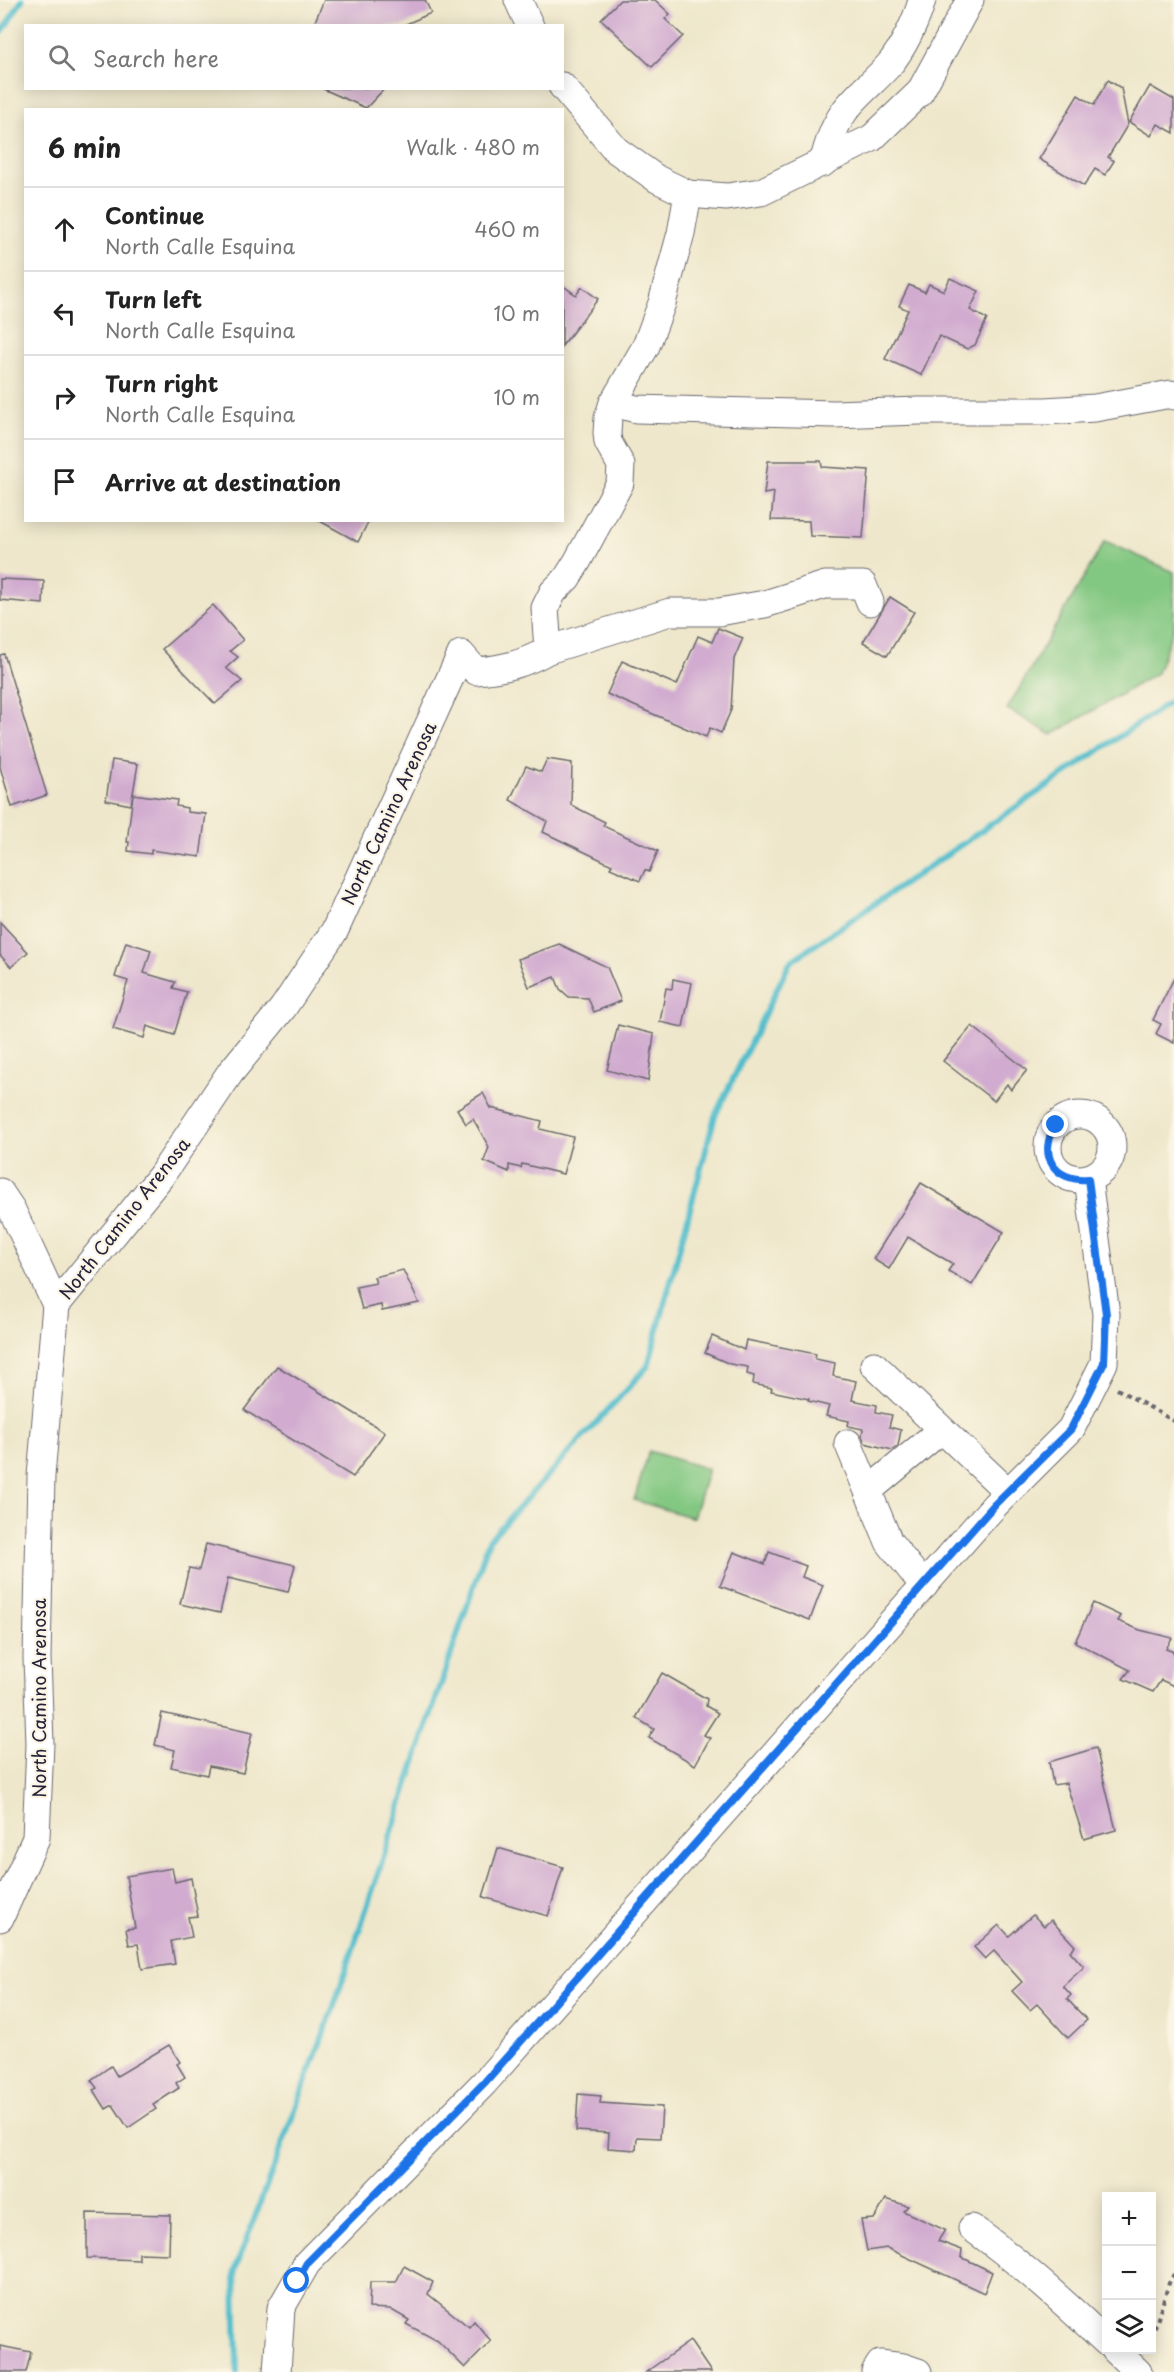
<!DOCTYPE html>
<meta charset="utf-8">
<style>
body{margin:0;font-family:"Playpen Sans",sans-serif;background:#f6f6f6;color:#222}
.controls{position:absolute;right:18px;bottom:18px;display:grid;overflow:hidden;border-radius:0px;box-shadow:0 3px 15px #0003}
.controls button{width:54px;height:54px;display:grid;place-items:center;padding:0;border:0;border-bottom:2px solid #e0e0e0;background:#fff;color:#222;font:30px sans-serif}
.stop{position:absolute;width:18px;height:18px;margin:-14px;border:4px solid #1a73e8;border-radius:50%;background:#fff}
.stop.end{background:#1a73e8;border-color:#fff;box-shadow:0 2px 6px #0008}
.list{margin:0;padding:0;list-style:none}
h2{display:flex;justify-content:space-between;align-items:center;height:78px;margin:0;padding:0 24px;font-size:26px}
h2 small{font-size:20px;font-weight:400;color:#767676}
.list li{display:grid;grid-template-columns:39px 1fr auto;gap:18px;align-items:center;box-sizing:border-box;height:84px;padding:0 24px;border-top:2px solid #e0e0e0}
.list b{display:block;font-size:22px;white-space:nowrap}
.list p{margin:0;font-size:20px;white-space:nowrap;color:#767676}
.list em{font-size:20px;font-style:normal;color:#767676}
.icon{flex:none;width:33px;height:33px;fill:none;stroke:currentColor;stroke-width:2;stroke-linecap:round;stroke-linejoin:round}
.map{position:relative;flex:none;width:1174px;height:2372px;overflow:hidden}
.search{position:absolute;background:#fff;box-shadow:0 3px 15px #0003;left:24px;top:24px;width:540px;height:66px;display:flex;align-items:center;gap:15px;box-sizing:border-box;padding:0 21px;border-radius:0px;color:#767676;font-size:22px}
.panel{position:absolute;background:#fff;box-shadow:0 3px 15px #0003;left:24px;top:108px;width:540px;height:414px;border-radius:0px}
.map>svg:first-child{display:block}
.green{fill:#83c882;stroke:#52755e;stroke-width:1.5}
.lines{fill:none;stroke-linecap:round;stroke-linejoin:round}
.stream{stroke:#51bdcc;stroke-width:6}
.building{fill:#d1acd0}
.minor-casing{stroke:#69676d;stroke-width:29}
.path{stroke:#69676d;stroke-width:4;stroke-dasharray:4.5 4.5;stroke-linecap:butt}
.minor{stroke:#fff;stroke-width:27}
.route{stroke:#1a73e8;stroke-width:8}
.labels{text-anchor:middle;dominant-baseline:central;stroke-width:4.5;stroke-linejoin:round;paint-order:stroke}
.street-label{font-size:18px;fill:#22223b;stroke:#fcf5e5}
</style>
<div class="map">
<svg width="1174" height="2372" viewBox="0 0 1174 2372">
<rect width="100%" height="100%" fill="#fcf5e5"/>
<filter id="ink" filterUnits="userSpaceOnUse"><feTurbulence type="fractalNoise" baseFrequency=".0167" numOctaves="2"/><feDisplacementMap in="SourceGraphic" scale="12" xChannelSelector="R" yChannelSelector="G"/><feConvolveMatrix kernelMatrix="1 2 1 2 8 2 1 2 1" color-interpolation-filters="sRGB"/></filter>
<filter id="wash" filterUnits="userSpaceOnUse"><feTurbulence type="fractalNoise" baseFrequency=".008" numOctaves="4" result="noise"/><feDisplacementMap in="SourceGraphic" scale="24" xChannelSelector="R" yChannelSelector="G"/><feGaussianBlur stdDeviation="1.35" result="paint"/><feColorMatrix in="noise" values="0 0 0 0 0 0 0 0 0 0 0 0 0 0 0 0 0 1.4 0 .05"/><feComposite in="paint" operator="in"/></filter>
<g filter="url(#wash)">
<rect width="100%" height="100%" fill="#eee7cb"/>
<g class="green">
<path d="M1105,541l69,31v55l-17,46 -105,62 -45,-26z"/>
<path d="M649,1451l59,18 -15,49 -59,-18z"/>
</g>
<g class="lines">
<g class="stream">
<path d="M0,35l22,-35"/>
<path d="M237,2372l-2,-102 99,-264 155,-466 159,-174 67,-250 75,-154 384,-263"/>
</g>
</g>
<g id="blocks">
<g class="building">
<path d="M324,0h101l6,13 -29,13h-89z"/>
<path d="M620,0h35l15,14 -5,5 18,17 -31,31 -51,-48z"/>
<path d="M1108,80l13,8 7,36 -20,33 6,4 -9,14 -10,-6 -11,17 -45,-27 39,-64 16,10z"/>
<path d="M1150,86l24,14v33l-16,-9 -7,12 -22,-14z"/>
<path d="M321,88h64l-19,20z"/>
<path d="M950,278l29,13 -9,19 17,9 -12,26 -8,4 -28,-13 -18,39 -36,-16 23,-49 -9,-4 10,-21 16,7 4,-8 15,7z"/>
<path d="M562,285l14,10 6,-8 16,12 -36,47z"/>
<path d="M768,461h53l1,6 47,3 -6,68 -53,-2 -1,-15 -38,-1 3,-28 -10,2z"/>
<path d="M318,520h51l-11,22z"/>
<path d="M0,579l44,2 -1,23 -43,-4z"/>
<path d="M890,597l24,15 -27,44 -24,-14z"/>
<path d="M213,605l30,35 -13,11 8,6 -12,11 16,13 -27,23 -53,-55z"/>
<path d="M718,628l25,10 -9,21 -3,51 -10,23 -11,-5 -4,9 -99,-43 15,-33 55,24 21,-49 14,6z"/>
<path d="M4,654l43,141 -35,12 -12,-40v-112z"/>
<path d="M547,759l25,4 -1,42 34,17 -2,4 55,25 -9,21 -4,-2 -5,11 -30,-13 2,-3 -69,-33 4,-11 -37,-21 16,-34 15,6z"/>
<path d="M112,760l26,4 -7,41 -25,-5z"/>
<path d="M133,794l44,6 -1,6 11,2v4l19,2 -6,43 -49,-7v4l-23,-3 1,-9h-2z"/>
<path d="M0,922l28,30 -17,15 -11,-12z"/>
<path d="M126,942l25,8 -7,23 31,9 -2,6 14,4 -13,43 -27,-9 -3,12 -31,-9 15,-48 -13,-4z"/>
<path d="M559,944l48,23 14,34 -27,11 -6,-14 -19,-1 -9,-8 -5,-12 -26,10 -11,-28z"/>
<path d="M1174,978v65l-18,-9 5,-10 -8,-4z"/>
<path d="M673,979l19,4 -9,44 -23,-5 6,-34 6,1z"/>
<path d="M618,1025l36,9 -6,47 -41,-11z"/>
<path d="M972,1026l55,44 -16,20 -4,-6 -13,17 -51,-40z"/>
<path d="M483,1093l8,15 51,13 -2,8 33,8 -10,37 -41,-10 -1,4 -12,-3v7l-25,-11 5,-14 -16,-28 -7,5 -9,-15z"/>
<path d="M921,1183l83,49 -32,53 -24,-14 5,-7 -45,-27 -19,32 -16,-10z"/>
<path d="M403,1270l16,33 -37,8 -1,-6 -19,4 -6,-22 20,-4 -2,-6z"/>
<path d="M712,1336l32,14 2,-10 70,14 -1,5 20,4 -2,13 23,5 -4,19 25,5 -1,7 16,3 -3,12 12,3 -3,16 -6,4 -27,-7 -3,-7 1,-7 -15,-3 1,-5 -23,-5 3,-10 -21,-5 1,-2 -38,-8 1,-3 -19,-4 1,-8 -7,-2 1,-7 -18,-3 -25,-11z"/>
<path d="M277,1366l108,66 -32,45 -109,-67z"/>
<path d="M206,1544l89,21 -7,27 -60,-14 -8,35 -40,-9 9,-36 10,2z"/>
<path d="M734,1552l31,12 4,-12 37,14 -4,11 21,8 -13,35 -90,-34z"/>
<path d="M1093,1603l28,13 -3,5 22,9 32,8 -6,11 8,3v34l-13,-6 -8,12 -30,-13 7,-9 -55,-28z"/>
<path d="M662,1673l45,26 -1,7 12,7 -14,22 6,3 -15,27 -46,-27 5,-9 -18,-11z"/>
<path d="M162,1713l90,20 -9,40 -34,-7 -2,9 -36,-8 4,-17 -20,-5z"/>
<path d="M1096,1748l20,82 -32,9 -18,-56 -13,2 -4,-23z"/>
<path d="M498,1848l65,19 -15,49 -65,-19z"/>
<path d="M172,1868l3,14 16,-4 7,38 -10,1 4,20 -21,4 4,23 -33,5 -4,-25 -9,1 -3,-16 9,-1 -9,-52z"/>
<path d="M1033,1915l11,11 7,-6 24,26 -5,5 14,16 -21,19 8,9 -4,4 20,21 -19,18 -31,-34 -7,6 -18,-19 10,-9 -28,-31 -9,8 -11,-12 25,-22 10,11z"/>
<path d="M169,2045l11,17 -3,2 8,13 -9,6 3,5 -26,17 3,4 -28,19 -15,-23 -7,4 -12,-19 3,-2 -6,-8 20,-14 6,10z"/>
<path d="M578,2094l23,2 -1,7 62,4 -2,31 -23,-1 -1,13 -28,-2 1,-15 -33,-2z"/>
<path d="M886,2199l22,7 -5,5 42,19 -7,11 24,9 -1,7 31,15 -8,21 -97,-45 -20,3 -6,-31 13,-1z"/>
<path d="M87,2213l83,2 -1,39 -30,-1v7l-52,-2z"/>
<path d="M404,2266l29,16 -5,12 41,33 5,-6 17,20 -26,27 -27,-27 -32,-17 3,-4 -19,-11 -21,-1 1,-26h26z"/>
<path d="M690,2341l21,31h-65z"/>
<path d="M0,2346l31,6 -5,20h-26z"/>
</g>
</g>
</g>
<g filter="url(#ink)">
<use href="#blocks" fill-opacity="0" stroke="#69676d" stroke-width="1.5"/>
<g class="lines">
<g class="minor-casing">
<g id="minor">
<path d="M518,0l12,26"/>
<path d="M562,86l54,64 41,29 31,15 39,3 34,-5 111,-54 48,-46 50,-92"/>
<path d="M823,163c5,-19 10,-35 21,-51 12,-17 31,-31 45,-47 13,-15 28,-45 33,-65"/>
<path d="M613,403l23,6 198,5 85,-3h126l50,-3 76,-14 3,2"/>
<path d="M548,650l122,-38h49l46,-8 60,-19h38l7,17"/>
<circle cx="1080" cy="1147" r="32"/>
<path d="M0,1192l12,18 44,95"/>
<path d="M874,1365l134,127"/>
<path d="M848,1443l41,99 35,44"/>
<path d="M868,1491l73,-61"/>
<path d="M0,1918l36,-80 4,-94 -3,-86 4,-182 15,-171 105,-129 69,-103 53,-65 52,-78 126,-276 15,17c27,-2 48,-7 72,-21l-3,-42 8,-16 14,-14 10,-16 43,-79 1,-18 -13,-23 -1,-9 1,-15 5,-15 33,-57 16,-43 19,-70 7,-39"/>
<path d="M972,2228c48,34 92,74 134,114"/>
<path d="M1115,2350l23,22"/>
<path d="M277,2372l4,-64 26,-45 177,-180 511,-578 76,-76 33,-66 2,-49 -18,-135"/>
<path d="M875,2372l5,-8 23,3 15,5"/>
</g>
</g>
<g class="path">
<path d="M1117,1389l57,32"/>
<path d="M1152,2337l17,-54 5,-9"/>
</g>
<use href="#minor" class="minor"/>
</g>
</g>
<g class="lines" filter="url(#ink)">
<path class="route" d="M297,2281l10,-18 177,-180 511,-579 76,-75 33,-66 2,-49 -18,-135c-34,3 -51,-25 -32,-54"/>
</g>
<g class="labels">
<g class="street-label">
<text transform="translate(388 813) rotate(-65)">North Camino Arenosa</text>
<text transform="translate(124 1218) rotate(-52)">North Camino Arenosa</text>
<text transform="translate(38 1698) rotate(-90)">North Camino Arenosa</text>
</g>
</g>
</svg>
<div class="controls">
<button>+</button>
<button>−</button>
<button><svg class="icon" aria-label="layers" viewBox="0 0 24 24"><path d="M12 4l9 5-9 5-9-5zM3 14l9 5 9-5"/></svg></button>
</div>
<div class="stop" style="left:297px;top:2281px"></div>
<div class="stop end" style="left:1056px;top:1125px"></div>
<div class="search"><svg class="icon" aria-label="search" viewBox="0 0 24 24"><circle cx="10" cy="10" r="6"/><path d="M15 15l6 6"/></svg>Search here</div>
<section class="panel">
<h2>6 min<small>Walk · 480 m</small></h2>
<ul class="list">
<li><svg class="icon" aria-label="ahead" viewBox="0 0 24 24"><path d="M12 20V5M6 11l6-6 6 6"/></svg><div><b>Continue</b><p>North Calle Esquina</p></div><em>460 m</em></li>
<li><svg class="icon" aria-label="left" viewBox="0 0 24 24"><path d="M17 20v-9H6M10 6l-5 5 5 5"/></svg><div><b>Turn left</b><p>North Calle Esquina</p></div><em>10 m</em></li>
<li><svg class="icon" aria-label="right" viewBox="0 0 24 24"><path d="M7 20v-9h11M14 6l5 5-5 5"/></svg><div><b>Turn right</b><p>North Calle Esquina</p></div><em>10 m</em></li>
<li><svg class="icon" aria-label="arrive" viewBox="0 0 24 24"><path d="M6 21V4h12l-3 4 3 4H6"/></svg><div><b>Arrive at destination</b></div></li>
</ul>
</section>
</div>
